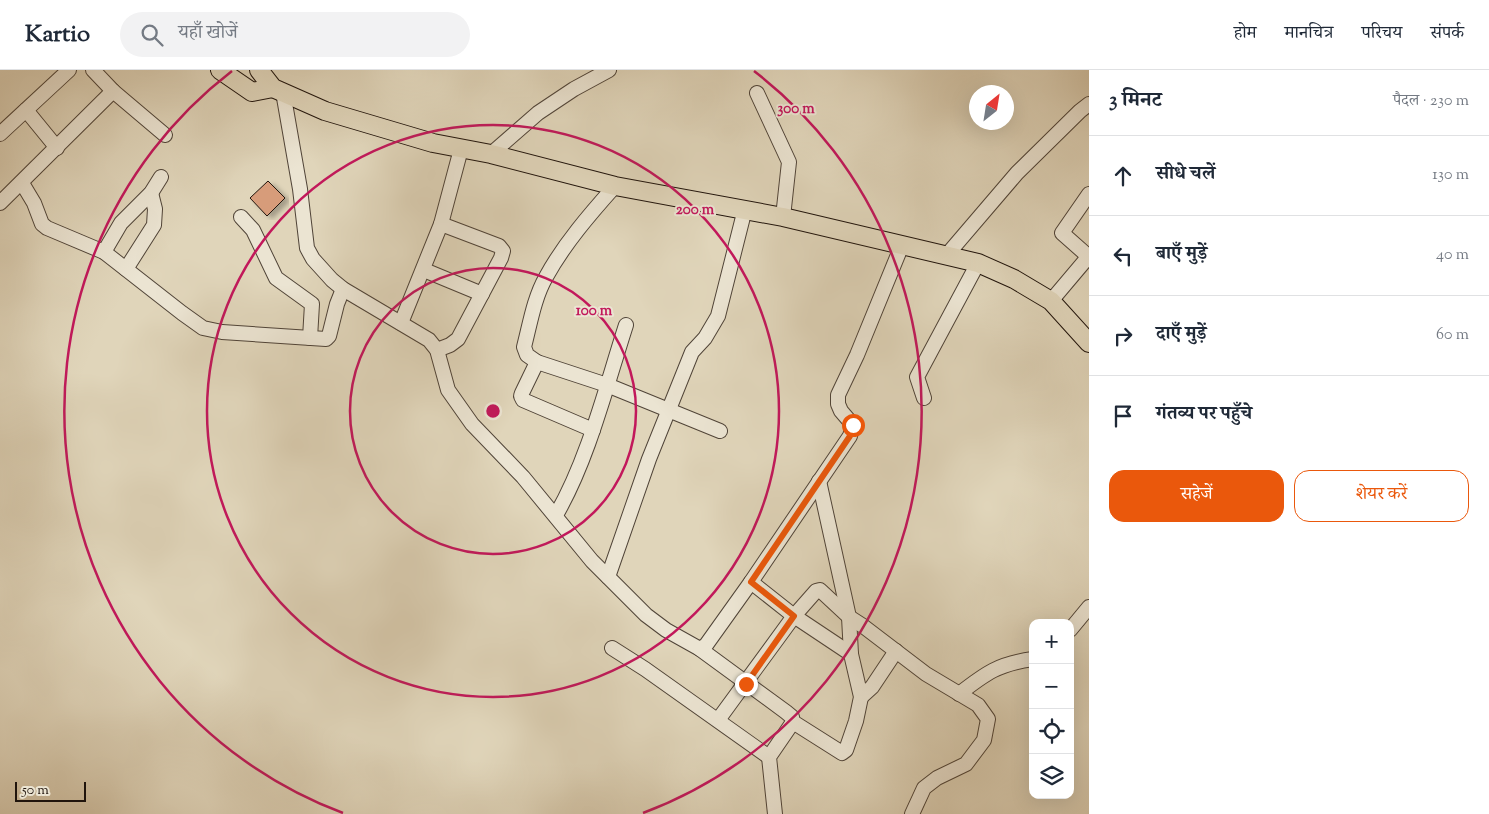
<!DOCTYPE html>
<html lang="hi">
<meta charset="utf-8">
<style>
body{margin:0;font-family:"Sorts Mill Goudy","Noto Serif Devanagari",serif;background:#f2f2f3;color:#1f2937}
.controls{position:absolute;right:15px;bottom:15px;display:grid;overflow:hidden;border-radius:10px;box-shadow:0 5px 20px #0002}
.controls button{width:45px;height:45px;display:grid;place-items:center;padding:0;border:0;border-bottom:1px solid #e0e1e3;background:#fff;color:#1f2937;font:25px sans-serif}
.compass{position:absolute;left:969px;top:15px;width:45px;height:45px;border-radius:50%;background:#fff;box-shadow:0 5px 20px #0002;rotate:30deg}
.scale{position:absolute;left:15px;bottom:12px;width:71px;box-sizing:border-box;padding-left:5px;border:2px solid #20140c;border-top:0;font-size:14px;line-height:18px;white-space:nowrap;color:#20140c;-webkit-text-stroke:4px #ebe4d2;paint-order:stroke}
.stop{position:absolute;width:15px;height:15px;margin:-11px;border:4px solid #ea580c;border-radius:50%;background:#fff}
.stop.end{background:#ea580c;border-color:#fff;box-shadow:0 1px 5px #0008}
.list{margin:0;padding:0;list-style:none}
h2{display:flex;justify-content:space-between;align-items:center;height:65px;margin:0;padding:0 20px;font-size:21px}
h2 small{font-size:16px;font-weight:400;color:#747a83}
.list li{display:grid;grid-template-columns:32px 1fr auto;gap:15px;align-items:center;box-sizing:border-box;height:80px;padding:0 20px;border-top:1px solid #e0e1e3}
.list b{display:block;font-size:19px;white-space:nowrap}
.list em{font-size:16px;font-style:normal;color:#747a83}
.actions{display:flex;gap:10px;padding:15px 20px}
.actions a{flex:1;padding:11px 0;border:1px solid #ea580c;border-radius:15px;text-align:center;font-size:18px;color:#ea580c}
.actions .main{background:#ea580c;color:#fff}
.icon{flex:none;width:28px;height:28px;fill:none;stroke:currentColor;stroke-width:2;stroke-linecap:round;stroke-linejoin:round}
.map{position:relative;flex:none;width:1089px;height:744px;overflow:hidden}
header{display:flex;align-items:center;gap:30px;box-sizing:border-box;height:70px;padding:0 25px;background:#fff;border-bottom:1px solid #e0e1e3}
header strong{font-size:24px}
nav{display:flex;gap:28px;margin-inline-start:auto;font-size:18px}
.search{width:350px;height:45px;background:#f2f2f3;display:flex;align-items:center;gap:12px;box-sizing:border-box;padding:0 18px;border-radius:28px;color:#747a83;font-size:19px}
main{display:flex}
aside{flex:1;background:#fff}
.map>svg:first-child{display:block}
.building{fill:#d79c7a;stroke:#20140c;filter:url(#shadow)}
.lines{fill:none;stroke-linecap:round;stroke-linejoin:round}
.minor-casing{stroke:#504438;stroke-width:16}
.major-casing{stroke:#20140c;stroke-width:20}
.minor{stroke:#ebe4d2;stroke-width:14}
.major{stroke:#e0d5ba;stroke-width:18}
.route{stroke:#ea580c;stroke-width:6}
.ring{fill:none;stroke:#c2185b;stroke-width:2.5}
.centre{fill:#c2185b;stroke:#ebe4d2;stroke-width:2.5}
.ring-label{font-size:15px;text-anchor:middle;font-weight:bold;fill:#c2185b;stroke:#ebe4d2;stroke-width:4;stroke-linejoin:round;paint-order:stroke}
</style>
<header>
<strong>Kartio</strong>
<div class="search"><svg class="icon" aria-label="search" viewBox="0 0 24 24"><circle cx="10" cy="10" r="6"/><path d="M15 15l6 6"/></svg>यहाँ खोजें</div>
<nav><a>होम</a><a>मानचित्र</a><a>परिचय</a><a>संपर्क</a></nav>
</header>
<main>
<div class="map">
<svg width="1089" height="744" viewBox="0 0 1089 744">
<defs>
<filter id="shadow"><feDropShadow dx="5" dy="3" stdDeviation="2.5" flood-color="#0004"/></filter>
</defs>
<rect width="100%" height="100%" fill="#e0d5ba"/>
<filter id="stains"><feTurbulence type="fractalNoise" baseFrequency=".004" numOctaves="4"/><feColorMatrix values="0 0 0 0 .2 0 0 0 0 .09 0 0 0 0 .02 0 0 0 .5 -.17"/></filter>
<radialGradient id="worn" r=".72"><stop offset=".6" stop-color="#630" stop-opacity="0"/><stop offset="1" stop-color="#630" stop-opacity=".3"/></radialGradient>
<path class="building" d="M268,111l17,17 -18,18 -17,-18z"/>
<g class="lines">
<g class="minor-casing">
<g id="minor">
<path d="M93,0l20,21 52,44"/>
<path d="M283,22l17,97 7,59 6,11 19,21 11,9 86,51 8,10 11,40 24,34 51,53 69,84 54,54 20,15 34,19 6,-4 45,-63 99,-146 3,-11 -12,-14 -3,-7v-9l19,-40 45,-110"/>
<path d="M757,23l32,69 -6,55"/>
<path d="M26,40l31,38"/>
<path d="M0,64l69,-64"/>
<path d="M491,84l47,-41 36,-24 35,-19"/>
<path d="M22,113l12,20 8,21 5,4 57,24 78,61 21,15 19,4 104,7 3,-3 8,-32 6,-15"/>
<path d="M615,116c-25,28 -51,58 -69,91 -12,21 -16,47 -22,70l3,8 10,7 70,23 113,46"/>
<path d="M0,133l113,-112"/>
<path d="M241,147l12,13 23,48 36,26 -2,34"/>
<path d="M104,182l17,-29 30,-30 10,-16"/>
<path d="M946,186l71,-83 63,-62 9,-7"/>
<path d="M1088,186l-26,-23 27,-39"/>
<path d="M126,199l28,-44 1,-16 -4,-16"/>
<path d="M424,200l58,24"/>
<path d="M1051,231l38,-45"/>
<path d="M401,253l40,-99 20,-75"/>
<path d="M437,280l13,-5 8,-6 43,-81 2,-7 -4,-5 -58,-22"/>
<path d="M537,292l-15,31 -1,3 2,4 70,30"/>
<path d="M924,328l-7,-21 61,-114"/>
<path d="M819,411l30,136 2,37"/>
<path d="M556,445c32,-55 50,-128 70,-190"/>
<path d="M608,507l41,-118 43,-107 13,-14 13,-22 27,-107"/>
<path d="M1070,560l19,-23"/>
<path d="M612,578l33,21 124,88"/>
<path d="M700,579l86,63 6,5 1,5 49,31 4,-3 10,-29 5,-24 -10,-43 -57,-38 -43,-34"/>
<path d="M959,624c27,-21 39,-30 74,-35"/>
<path d="M861,627l11,-10 24,-36"/>
<path d="M718,650l76,-104 22,-25 4,-1 29,27 14,9 63,48 52,31 10,14 -4,21 -18,24 -29,14 -13,10 -12,26"/>
<path d="M775,744l-6,-57 24,-35"/>
</g>
</g>
<g class="major-casing">
<g id="major">
<path d="M220,0l32,22 21,-4"/>
<path d="M259,0l14,18 52,23 108,32 58,11 124,32 168,31 195,46 36,16 37,22 38,42"/>
</g>
</g>
<use href="#minor" class="minor"/>
<use href="#major" class="major"/>
</g>
<g class="lines">
<path class="route" d="M746,614l48,-68 -43,-34 99,-146 3,-11"/>
</g>
<g class="ring">
<circle cx="493" cy="341" r="143"/>
<circle cx="493" cy="341" r="286"/>
<path d="M343 743A429 429 0 0 1 232 1M754 1A429 429 0 0 1 643 743"/>
</g>
<circle cx="493" cy="341" r="8" class="centre"/>
<g class="ring-label">
<text x="796" y="43">300 m</text>
<text x="695" y="144">200 m</text>
<text x="594" y="245">100 m</text>
</g>
<rect width="100%" height="100%" filter="url(#stains)"/>
<rect width="100%" height="100%" fill="url(#worn)"/>
</svg>
<div class="controls">
<button>+</button>
<button>−</button>
<button><svg class="icon" aria-label="locate" viewBox="0 0 24 24"><circle cx="12" cy="12" r="6"/><path d="M12 2v4M12 18v4M2 12h4M18 12h4"/></svg></button>
<button><svg class="icon" aria-label="layers" viewBox="0 0 24 24"><path d="M12 4l9 5-9 5-9-5zM3 14l9 5 9-5"/></svg></button>
</div>
<svg class="compass" viewBox="-18 -18 36 36"><path d="M0-13l5 13h-10z" fill="#e53935"/><path d="M0 13l5-13h-10z" fill="#747a83"/></svg>
<div class="scale">50 m</div>
<div class="stop" style="left:853px;top:355px"></div>
<div class="stop end" style="left:746px;top:614px"></div>
</div>
<aside>
<h2>3 मिनट<small>पैदल · 230 m</small></h2>
<ul class="list">
<li><svg class="icon" aria-label="ahead" viewBox="0 0 24 24"><path d="M12 20V5M6 11l6-6 6 6"/></svg><div><b>सीधे चलें</b></div><em>130 m</em></li>
<li><svg class="icon" aria-label="left" viewBox="0 0 24 24"><path d="M17 20v-9H6M10 6l-5 5 5 5"/></svg><div><b>बाएँ मुड़ें</b></div><em>40 m</em></li>
<li><svg class="icon" aria-label="right" viewBox="0 0 24 24"><path d="M7 20v-9h11M14 6l5 5-5 5"/></svg><div><b>दाएँ मुड़ें</b></div><em>60 m</em></li>
<li><svg class="icon" aria-label="arrive" viewBox="0 0 24 24"><path d="M6 21V4h12l-3 4 3 4H6"/></svg><div><b>गंतव्य पर पहुँचे</b></div></li>
</ul>
<div class="actions"><a class="main">सहेजें</a><a>शेयर करें</a></div>
</aside>
</main>
